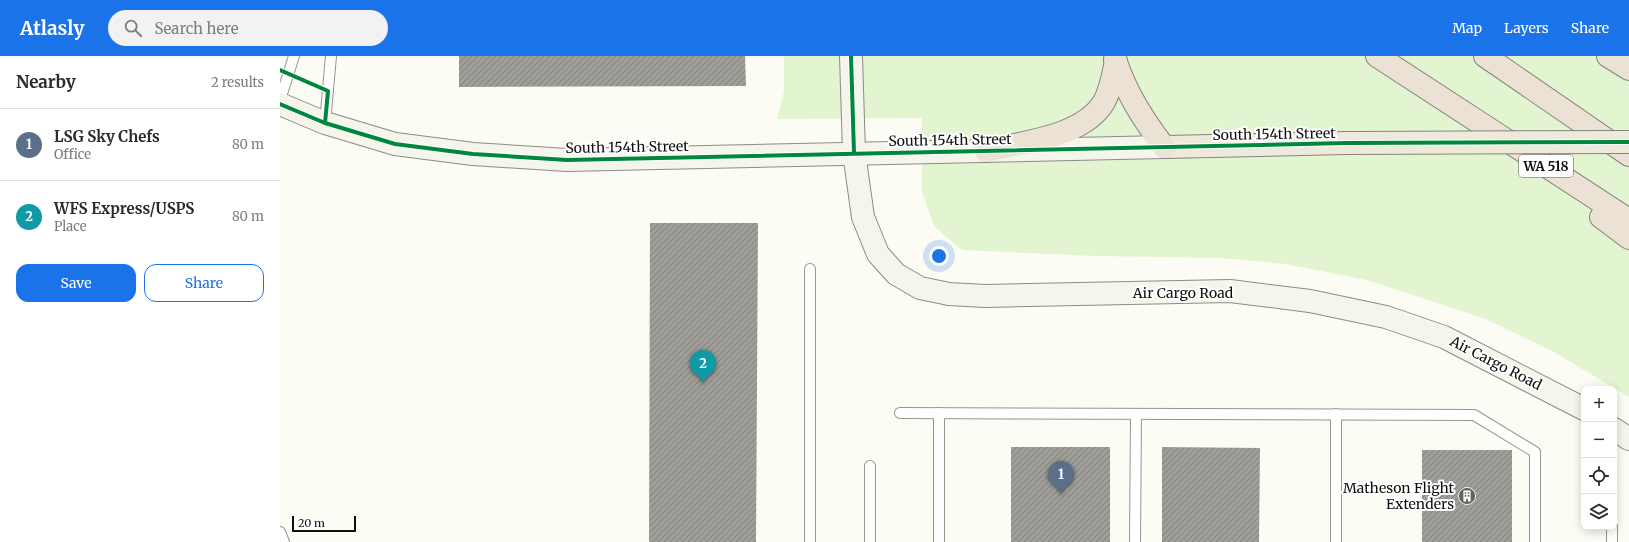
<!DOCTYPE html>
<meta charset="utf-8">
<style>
body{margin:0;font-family:Merriweather,serif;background:#f2f2f3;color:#2b2b33}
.controls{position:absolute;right:12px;bottom:12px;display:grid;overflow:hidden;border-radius:8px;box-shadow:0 2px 10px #0003}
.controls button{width:36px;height:36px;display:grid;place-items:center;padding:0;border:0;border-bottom:1px solid #e1e1e2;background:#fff;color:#2b2b33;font:20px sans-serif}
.scale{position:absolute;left:12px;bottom:10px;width:64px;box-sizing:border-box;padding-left:4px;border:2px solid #0f0f0f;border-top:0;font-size:11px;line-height:14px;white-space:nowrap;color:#0f0f0f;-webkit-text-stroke:3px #fff;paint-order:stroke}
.you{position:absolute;left:659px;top:200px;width:14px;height:14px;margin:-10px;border:3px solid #fff;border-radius:50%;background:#1a73e8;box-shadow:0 0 0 6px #1a73e833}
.badge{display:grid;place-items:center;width:26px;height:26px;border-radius:50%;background:#1a73e8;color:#fff;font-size:13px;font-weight:700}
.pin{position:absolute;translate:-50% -33px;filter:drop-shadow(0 1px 2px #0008)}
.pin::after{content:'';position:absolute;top:21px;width:14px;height:12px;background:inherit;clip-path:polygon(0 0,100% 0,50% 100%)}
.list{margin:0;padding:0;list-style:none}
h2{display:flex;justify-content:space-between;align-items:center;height:52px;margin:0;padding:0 16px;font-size:17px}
h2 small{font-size:13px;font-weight:400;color:#7c7c81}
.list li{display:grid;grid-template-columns:26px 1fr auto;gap:12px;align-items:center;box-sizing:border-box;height:72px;padding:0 16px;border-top:1px solid #e1e1e2}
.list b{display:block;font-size:15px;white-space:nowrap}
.list p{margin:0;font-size:13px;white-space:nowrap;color:#7c7c81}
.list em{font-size:13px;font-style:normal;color:#7c7c81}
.actions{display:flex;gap:8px;padding:12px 16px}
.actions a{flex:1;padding:9px 0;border:1px solid #1a73e8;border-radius:12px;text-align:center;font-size:14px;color:#1a73e8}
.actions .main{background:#1a73e8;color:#fff}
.icon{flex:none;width:22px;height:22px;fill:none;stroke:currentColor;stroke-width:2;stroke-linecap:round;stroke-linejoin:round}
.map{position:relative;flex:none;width:1349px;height:486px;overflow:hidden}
header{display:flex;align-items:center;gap:24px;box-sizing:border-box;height:56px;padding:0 20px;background:#1a73e8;color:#fff}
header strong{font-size:19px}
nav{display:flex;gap:22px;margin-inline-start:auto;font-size:14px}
.search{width:280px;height:36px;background:#f2f2f3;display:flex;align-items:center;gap:10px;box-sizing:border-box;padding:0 14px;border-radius:22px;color:#7c7c81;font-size:15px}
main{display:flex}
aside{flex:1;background:#fff}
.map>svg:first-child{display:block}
.grass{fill:#e3f4d1}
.building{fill:url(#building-hatch)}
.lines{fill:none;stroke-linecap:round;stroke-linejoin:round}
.lane-casing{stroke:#969592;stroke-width:12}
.secondary-casing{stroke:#8c8c89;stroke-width:24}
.primary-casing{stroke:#83837f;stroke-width:24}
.highway-casing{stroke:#83837f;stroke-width:24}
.lane{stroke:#fffefd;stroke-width:10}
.secondary{stroke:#f5f5eb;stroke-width:22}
.primary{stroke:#eeead9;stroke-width:22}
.highway{stroke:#ebe2d5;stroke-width:22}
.primary-bridge-casing{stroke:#83837f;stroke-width:24;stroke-linecap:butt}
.primary-bridge{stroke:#eeead9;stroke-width:22}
.cycleway-casing{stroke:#fff;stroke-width:6}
.cycleway{stroke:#00873e;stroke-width:4}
.labels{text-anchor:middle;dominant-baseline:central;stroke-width:4;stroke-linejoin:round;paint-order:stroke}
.shield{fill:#fff;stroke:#575757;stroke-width:1}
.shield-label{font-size:13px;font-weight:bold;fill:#0f0f0f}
.street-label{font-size:14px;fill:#0f0f0f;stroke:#fff}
.poi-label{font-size:14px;fill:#0f0f0f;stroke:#fff;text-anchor:end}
</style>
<header>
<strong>Atlasly</strong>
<div class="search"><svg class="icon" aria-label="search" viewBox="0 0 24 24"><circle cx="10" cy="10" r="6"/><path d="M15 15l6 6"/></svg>Search here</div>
<nav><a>Map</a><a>Layers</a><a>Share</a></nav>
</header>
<main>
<aside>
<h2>Nearby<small>2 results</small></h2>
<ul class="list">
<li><span class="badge" style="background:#5c6f8a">1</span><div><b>LSG Sky Chefs</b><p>Office</p></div><em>80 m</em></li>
<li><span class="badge" style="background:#0f9aa8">2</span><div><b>WFS Express/USPS</b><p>Place</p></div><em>80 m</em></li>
</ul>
<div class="actions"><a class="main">Save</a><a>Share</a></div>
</aside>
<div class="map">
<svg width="1349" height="486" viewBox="0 0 1349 486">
<defs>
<pattern id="building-hatch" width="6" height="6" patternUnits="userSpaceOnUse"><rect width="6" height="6" fill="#a09e99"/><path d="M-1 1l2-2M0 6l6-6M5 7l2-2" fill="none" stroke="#817f7b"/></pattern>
</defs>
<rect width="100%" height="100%" fill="#fcfbf4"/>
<path class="grass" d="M504,0h845v341l-75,-45 -68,-33 -119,-39 -82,-16 -63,-6 -126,-2 -134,-6 -28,-24 -12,-34v-74l-145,1 7,-27z"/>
<g class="building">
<path d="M179,0h286l1,30 -287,1z"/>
<path d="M370,167h108l-2,319h-107z"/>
<rect x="731" y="391" width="99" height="95"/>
<path d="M882,391l98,1 -1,94h-97z"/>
<rect x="1142" y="394" width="90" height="92"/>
</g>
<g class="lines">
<g class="lane-casing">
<g id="lane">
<path d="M0,44l14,-44"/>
<path d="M45,67l6,-67"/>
<path d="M530,213v273"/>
<path d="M620,357l574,2 61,37v90"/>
<path d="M1056,358v128"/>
<path d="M1332,471v15"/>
<path d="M0,476l4,10"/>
<path d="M590,486v-76"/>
<path d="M659,486v-129"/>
<path d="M855,486l1,-128"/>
</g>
</g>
<g class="secondary-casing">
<g id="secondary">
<path d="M571,0l3,97 9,64 15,37 18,20 24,14 29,6 36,2 245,-5 80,10 76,16 58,20 140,72"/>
<path d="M0,48l45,19 70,21 78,10 94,6 597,-13"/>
<path d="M1334,373l15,10"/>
</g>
</g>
<g class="primary-casing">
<path id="primary" d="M884,91l183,-4"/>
</g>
<g class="highway-casing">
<g id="highway">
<path d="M1097,0l252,164"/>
<path d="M1205,0l144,99"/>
<path d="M1328,0l21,13"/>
<path d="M835,3c11,34 28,60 49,88"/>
<path d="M706,95c37,-9 97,-14 118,-49 7,-13 9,-27 12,-41"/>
<path d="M1321,161l28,21"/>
</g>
</g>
<use href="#lane" class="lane"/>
<use href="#secondary" class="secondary"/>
<use href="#primary" class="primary"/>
<use href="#highway" class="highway"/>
<g class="primary-bridge-casing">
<path id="primary-bridge" d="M1067,87l282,-1"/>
</g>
<use href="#primary-bridge" class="primary-bridge"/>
<g class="cycleway-casing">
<g id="cycleway">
<path d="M571,0l3,97"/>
<path d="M0,14l48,21 -3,32"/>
<path d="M0,48l45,19 70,21 78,10 94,6 780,-17 282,-1"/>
</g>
</g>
<use href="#cycleway" class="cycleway"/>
</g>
<defs>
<g id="building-disc" transform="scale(0.9)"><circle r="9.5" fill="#62625f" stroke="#fff"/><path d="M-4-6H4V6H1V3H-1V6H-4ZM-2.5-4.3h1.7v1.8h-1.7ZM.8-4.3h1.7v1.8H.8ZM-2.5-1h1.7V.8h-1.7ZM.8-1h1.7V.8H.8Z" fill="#fff"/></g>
</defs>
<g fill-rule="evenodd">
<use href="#building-disc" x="1187" y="440"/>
</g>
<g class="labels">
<rect class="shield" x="1239" y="99" width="54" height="22" rx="3"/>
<g class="shield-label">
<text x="1266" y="110">WA 518</text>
</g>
<g class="street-label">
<text transform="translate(994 78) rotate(-1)">South 154th Street</text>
<text transform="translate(670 84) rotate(-1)">South 154th Street</text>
<text transform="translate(347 91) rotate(-1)">South 154th Street</text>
<text x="903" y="237">Air Cargo Road</text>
<text transform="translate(1216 307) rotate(27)">Air Cargo Road</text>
</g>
<g class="poi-label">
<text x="1174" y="432">Matheson Flight<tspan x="1174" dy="16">Extenders</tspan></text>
</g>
</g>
</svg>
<div class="controls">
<button>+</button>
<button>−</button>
<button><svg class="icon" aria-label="locate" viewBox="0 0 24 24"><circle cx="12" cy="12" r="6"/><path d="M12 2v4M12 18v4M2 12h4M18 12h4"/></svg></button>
<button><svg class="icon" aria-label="layers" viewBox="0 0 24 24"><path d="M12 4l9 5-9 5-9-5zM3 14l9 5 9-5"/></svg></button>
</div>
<div class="scale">20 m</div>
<div class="you"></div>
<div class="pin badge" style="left:781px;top:438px;background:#5c6f8a">1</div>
<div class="pin badge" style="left:423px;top:327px;background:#0f9aa8">2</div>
</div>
</main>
